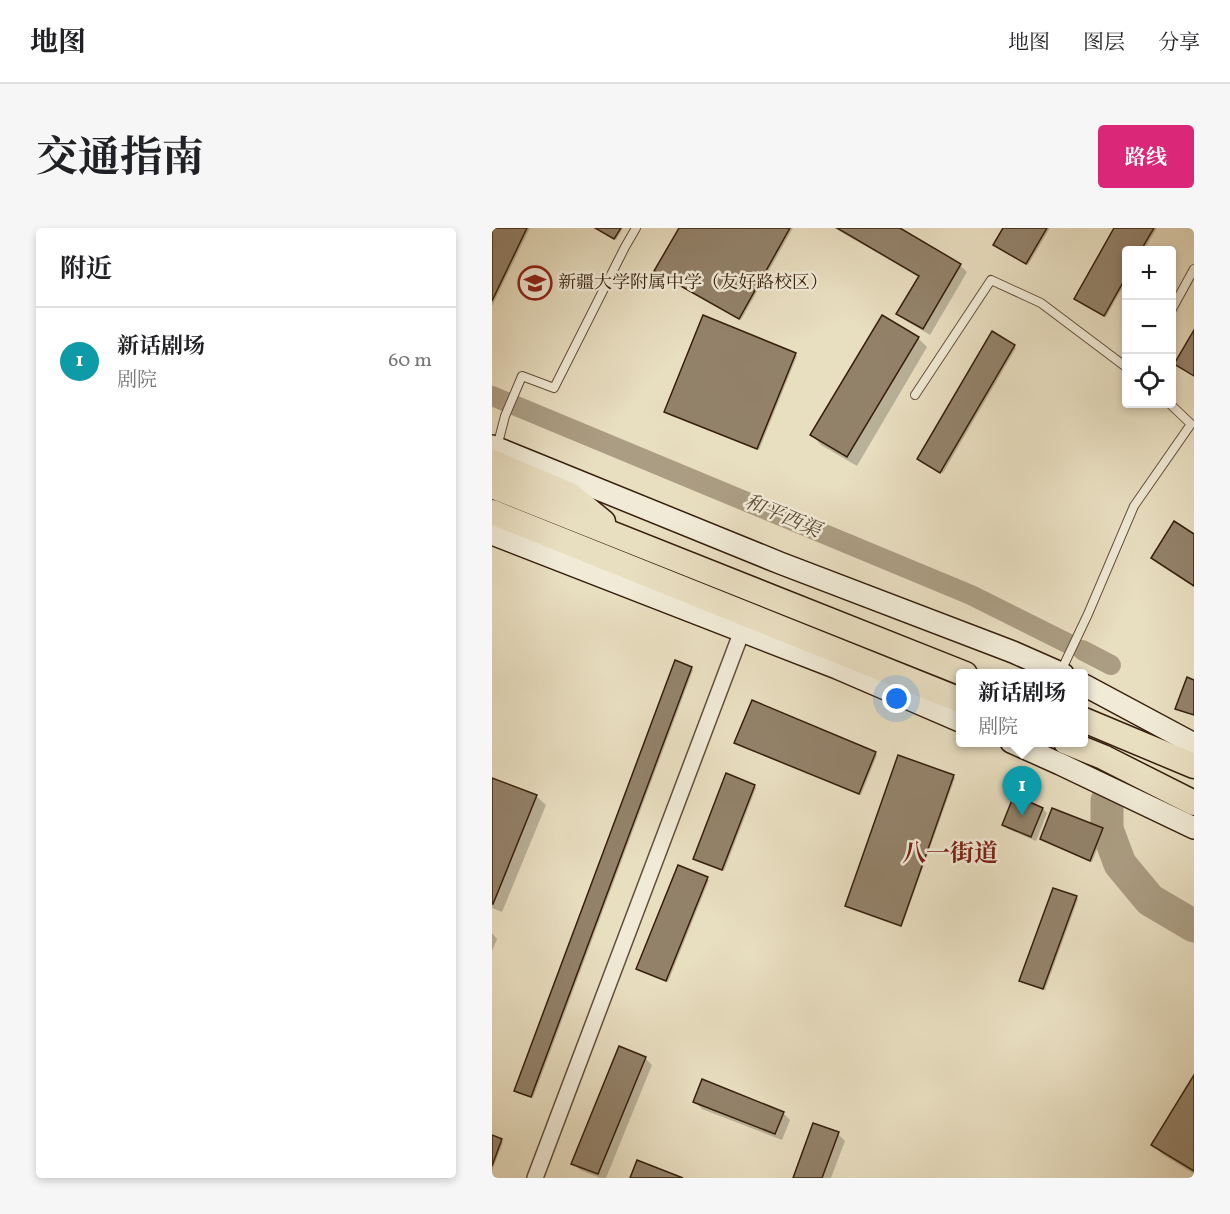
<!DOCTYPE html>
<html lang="zh">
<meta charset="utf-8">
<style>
body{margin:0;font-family:Vollkorn,"Noto Serif SC",serif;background:#f6f6f6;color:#202124}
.controls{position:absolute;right:18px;top:18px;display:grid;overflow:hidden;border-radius:6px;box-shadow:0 3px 9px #0003}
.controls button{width:54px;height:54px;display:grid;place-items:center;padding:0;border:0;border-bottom:2px solid #e0e0e0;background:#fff;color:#202124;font:30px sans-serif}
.you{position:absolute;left:405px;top:471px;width:21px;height:21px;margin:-15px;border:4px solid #fff;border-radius:50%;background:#1a73e8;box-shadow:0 0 0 9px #1a73e833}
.badge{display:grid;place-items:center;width:39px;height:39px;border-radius:50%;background:#db2777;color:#fff;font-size:20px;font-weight:700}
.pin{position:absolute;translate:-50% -50px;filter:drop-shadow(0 2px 3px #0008)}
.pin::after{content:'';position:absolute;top:32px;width:21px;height:18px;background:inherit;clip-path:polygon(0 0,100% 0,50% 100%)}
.popup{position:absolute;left:464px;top:441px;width:132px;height:78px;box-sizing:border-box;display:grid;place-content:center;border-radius:6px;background:#fff;filter:drop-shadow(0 2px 4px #0005);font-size:20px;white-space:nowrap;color:#757577}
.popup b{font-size:22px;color:#202124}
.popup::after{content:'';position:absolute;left:50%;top:100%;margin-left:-12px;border:12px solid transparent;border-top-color:#fff}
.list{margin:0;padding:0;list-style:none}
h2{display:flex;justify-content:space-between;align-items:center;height:78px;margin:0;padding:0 24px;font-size:26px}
h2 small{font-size:20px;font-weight:400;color:#757577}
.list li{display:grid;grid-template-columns:39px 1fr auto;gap:18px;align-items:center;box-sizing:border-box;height:108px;padding:0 24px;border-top:2px solid #e0e0e0}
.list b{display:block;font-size:22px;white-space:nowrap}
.list p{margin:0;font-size:20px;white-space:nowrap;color:#757577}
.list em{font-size:20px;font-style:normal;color:#757577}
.icon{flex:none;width:33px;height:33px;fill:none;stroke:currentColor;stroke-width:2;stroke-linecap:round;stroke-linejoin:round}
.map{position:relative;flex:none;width:702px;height:950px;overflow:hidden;border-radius:6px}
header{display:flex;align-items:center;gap:36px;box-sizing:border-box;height:84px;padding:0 30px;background:#fff;border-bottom:2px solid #e0e0e0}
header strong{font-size:28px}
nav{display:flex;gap:33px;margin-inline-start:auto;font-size:21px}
.intro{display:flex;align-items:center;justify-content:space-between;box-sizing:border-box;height:144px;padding:0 36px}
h1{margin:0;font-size:42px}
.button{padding:15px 27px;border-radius:6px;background:#db2777;color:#fff;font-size:21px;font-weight:700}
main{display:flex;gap:36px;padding:0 36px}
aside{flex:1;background:#fff;border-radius:6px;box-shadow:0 3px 9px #0003}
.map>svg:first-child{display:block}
.shadow{fill:#0003}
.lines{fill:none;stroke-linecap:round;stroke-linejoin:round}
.canal{stroke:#ab9d83;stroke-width:20}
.river{stroke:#ab9d83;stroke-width:33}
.building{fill:#93826a;stroke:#361f0d;stroke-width:1.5}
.service-casing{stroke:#624f3a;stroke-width:10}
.minor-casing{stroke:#624f3a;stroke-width:18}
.secondary-casing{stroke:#361f0d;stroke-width:24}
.trunk-casing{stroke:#361f0d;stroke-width:27}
.service{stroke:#f0ead6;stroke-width:8}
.minor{stroke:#f0ead6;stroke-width:15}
.secondary{stroke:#f0ead6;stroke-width:21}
.trunk{stroke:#e8dec0;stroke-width:24}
.labels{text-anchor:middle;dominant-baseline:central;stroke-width:5;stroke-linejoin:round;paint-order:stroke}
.poi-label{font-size:18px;fill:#361f0d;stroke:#f0ead6;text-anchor:start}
.water-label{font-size:20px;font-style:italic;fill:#5f4b36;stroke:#f0ead6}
.district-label{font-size:24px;font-weight:bold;fill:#7a1f14;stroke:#f0ead6}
</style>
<header>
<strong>地图</strong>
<nav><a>地图</a><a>图层</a><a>分享</a></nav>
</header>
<div class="intro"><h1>交通指南</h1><a class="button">路线</a></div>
<main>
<aside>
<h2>附近<small></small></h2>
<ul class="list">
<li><span class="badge" style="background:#0f9aa8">1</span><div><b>新话剧场</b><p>剧院</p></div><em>60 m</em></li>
</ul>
</aside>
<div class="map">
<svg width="702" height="950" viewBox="0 0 702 950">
<rect width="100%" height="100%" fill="#e8dec0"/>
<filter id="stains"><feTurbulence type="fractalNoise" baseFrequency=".00333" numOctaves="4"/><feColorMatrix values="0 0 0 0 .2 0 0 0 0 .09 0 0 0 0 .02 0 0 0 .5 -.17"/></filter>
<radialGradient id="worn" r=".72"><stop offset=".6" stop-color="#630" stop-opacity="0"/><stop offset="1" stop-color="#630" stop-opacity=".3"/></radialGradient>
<g class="shadow">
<path d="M0,0h38l-38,78z"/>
<path d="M104,0h27l-7,12z"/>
<path d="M189,0h112l-52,92 -83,-47z"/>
<path d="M342,0h63l63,37 7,7 -37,63 -25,-15 -7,-7 21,-36z"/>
<path d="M513,0h45l-22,37 -31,-19z"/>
<path d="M624,0h41l-13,22h-18v31l-20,36 -28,-16z"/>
<path d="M426,110l9,9 -70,119 -36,-21 -9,-10z"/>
<path d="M522,118l2,2 -73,125 -24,-14z"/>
<path d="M303,126l2,2 -38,94 -91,-37z"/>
<path d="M200,440l1,2 -160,428 -16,-5 -2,-2z"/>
<path d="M260,474l123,52 2,1 -16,40 -123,-51z"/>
<path d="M461,548l2,2 -53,148 -54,-19 -2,-1z"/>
<path d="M0,552l44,16 10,9 -44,107 -10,-4z"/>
<path d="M262,558l2,2 -32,83 -28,-10 -1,-2z"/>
<path d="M551,581l4,4 -11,28 -28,-12 -5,-4z"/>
<path d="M610,601l2,2 -12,31 -48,-22z"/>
<path d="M187,639l30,13 -41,102 -30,-13z"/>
<path d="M584,670l2,1 -33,91 -22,-8z"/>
<path d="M0,705l5,6 -5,12z"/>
<path d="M153,830l7,7 -46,113h-6l-20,-8 -7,-7z"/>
<path d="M702,850v96l-32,-20 -9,-9z"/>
<path d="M203,874l88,11 7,7 -8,20 -80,-31z"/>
<path d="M346,906l7,7 -14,37h-37z"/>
<path d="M0,908l11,6 -11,29z"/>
</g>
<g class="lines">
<g class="canal">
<path d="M0,168l479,199 98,49"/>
<path d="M590,422l29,15"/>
</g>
<path class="river" d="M615,573v28l13,35 30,36 44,26"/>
</g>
<g class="building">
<path d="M0,0h35l-35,73z"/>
<path d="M103,0h26l-7,11z"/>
<path d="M187,0h111l-51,91 -85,-48z"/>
<path d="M345,0h63l61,36 -38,65 -27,-15 23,-38z"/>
<path d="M511,0h44l-21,36 -33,-19z"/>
<path d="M622,0h40l-13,22h-15v27l-22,39 -30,-17z"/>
<path d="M211,87l93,38 -39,96 -93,-37z"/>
<path d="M390,87l37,22 -72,120 -37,-22z"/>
<path d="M702,102v46l-20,-12z"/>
<path d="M500,103l23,14 -75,128 -23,-14z"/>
<path d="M682,293l20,13v52l-43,-28z"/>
<path d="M183,432l17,7 -161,430 -17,-6z"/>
<path d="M695,449l7,3v35l-19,-6z"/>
<path d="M260,472l124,52 -17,42 -125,-51z"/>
<path d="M406,527l56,20 -53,151 -56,-20z"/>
<path d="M234,545l29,12 -33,85 -29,-11z"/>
<path d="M0,550l45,17 -44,109h-1z"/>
<path d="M522,567l29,13 -12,29 -29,-12z"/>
<path d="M560,580l51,20 -13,33 -50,-22z"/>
<path d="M186,637l30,12 -42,104 -30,-12z"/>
<path d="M561,660l24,8 -34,93 -24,-8z"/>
<path d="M127,818l27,11 -48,117 -27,-10z"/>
<path d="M702,847v96l-43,-26z"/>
<path d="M210,851l82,33 -9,22 -82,-32z"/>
<path d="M321,895l26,9 -17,46h-29z"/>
<path d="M0,907l10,4 -10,27z"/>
<path d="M145,932l46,18h-53z"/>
</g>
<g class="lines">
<g class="service-casing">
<g id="service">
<path d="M680,81l22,-40"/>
<path d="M423,167l76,-115 50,23 85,64"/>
<path d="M5,219l8,-31 17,-40 32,12 71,-141 11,-19"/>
<path d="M569,443l27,-57 46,-108 57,-82 -21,-20"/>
</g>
</g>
<g class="minor-casing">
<path id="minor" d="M43,950l207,-547"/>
</g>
<g class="secondary-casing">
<g id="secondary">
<path d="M0,218l288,117 233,89 50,22"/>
<path d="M0,306l345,134 123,53"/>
<path d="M592,457l110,59"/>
<path d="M519,514l49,22 134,64"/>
</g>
</g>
<g class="trunk-casing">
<g id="trunk">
<path d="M0,234l78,33 33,27"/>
<path d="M0,258l473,188"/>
<path d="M0,284l468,188"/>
<path d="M592,492l110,46"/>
<path d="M574,514l37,15 91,46"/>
</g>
</g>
<use href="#service" class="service"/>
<use href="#minor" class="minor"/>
<use href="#secondary" class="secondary"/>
<use href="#trunk" class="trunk"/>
</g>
<defs>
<g id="school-ring" transform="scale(1.725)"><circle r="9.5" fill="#f0ead6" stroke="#8f2418" stroke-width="1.5"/><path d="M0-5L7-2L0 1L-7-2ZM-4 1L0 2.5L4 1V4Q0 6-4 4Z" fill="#8f2418"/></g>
</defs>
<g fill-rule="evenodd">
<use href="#school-ring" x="43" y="55"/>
</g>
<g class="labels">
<g class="poi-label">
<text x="66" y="55">新疆大学附属中学（友好路校区）</text>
</g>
<g class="water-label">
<text transform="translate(290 289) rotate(23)">和平西渠</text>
</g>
<g class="district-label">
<text x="458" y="627">八一街道</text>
</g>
</g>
<rect width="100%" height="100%" filter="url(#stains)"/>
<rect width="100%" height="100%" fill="url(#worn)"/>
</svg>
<div class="controls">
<button>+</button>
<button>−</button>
<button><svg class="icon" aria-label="locate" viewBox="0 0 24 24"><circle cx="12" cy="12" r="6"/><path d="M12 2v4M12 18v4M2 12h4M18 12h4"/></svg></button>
</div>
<div class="you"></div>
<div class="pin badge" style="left:530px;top:588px;background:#0f9aa8">1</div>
<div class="popup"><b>新话剧场</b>剧院</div>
</div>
</main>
